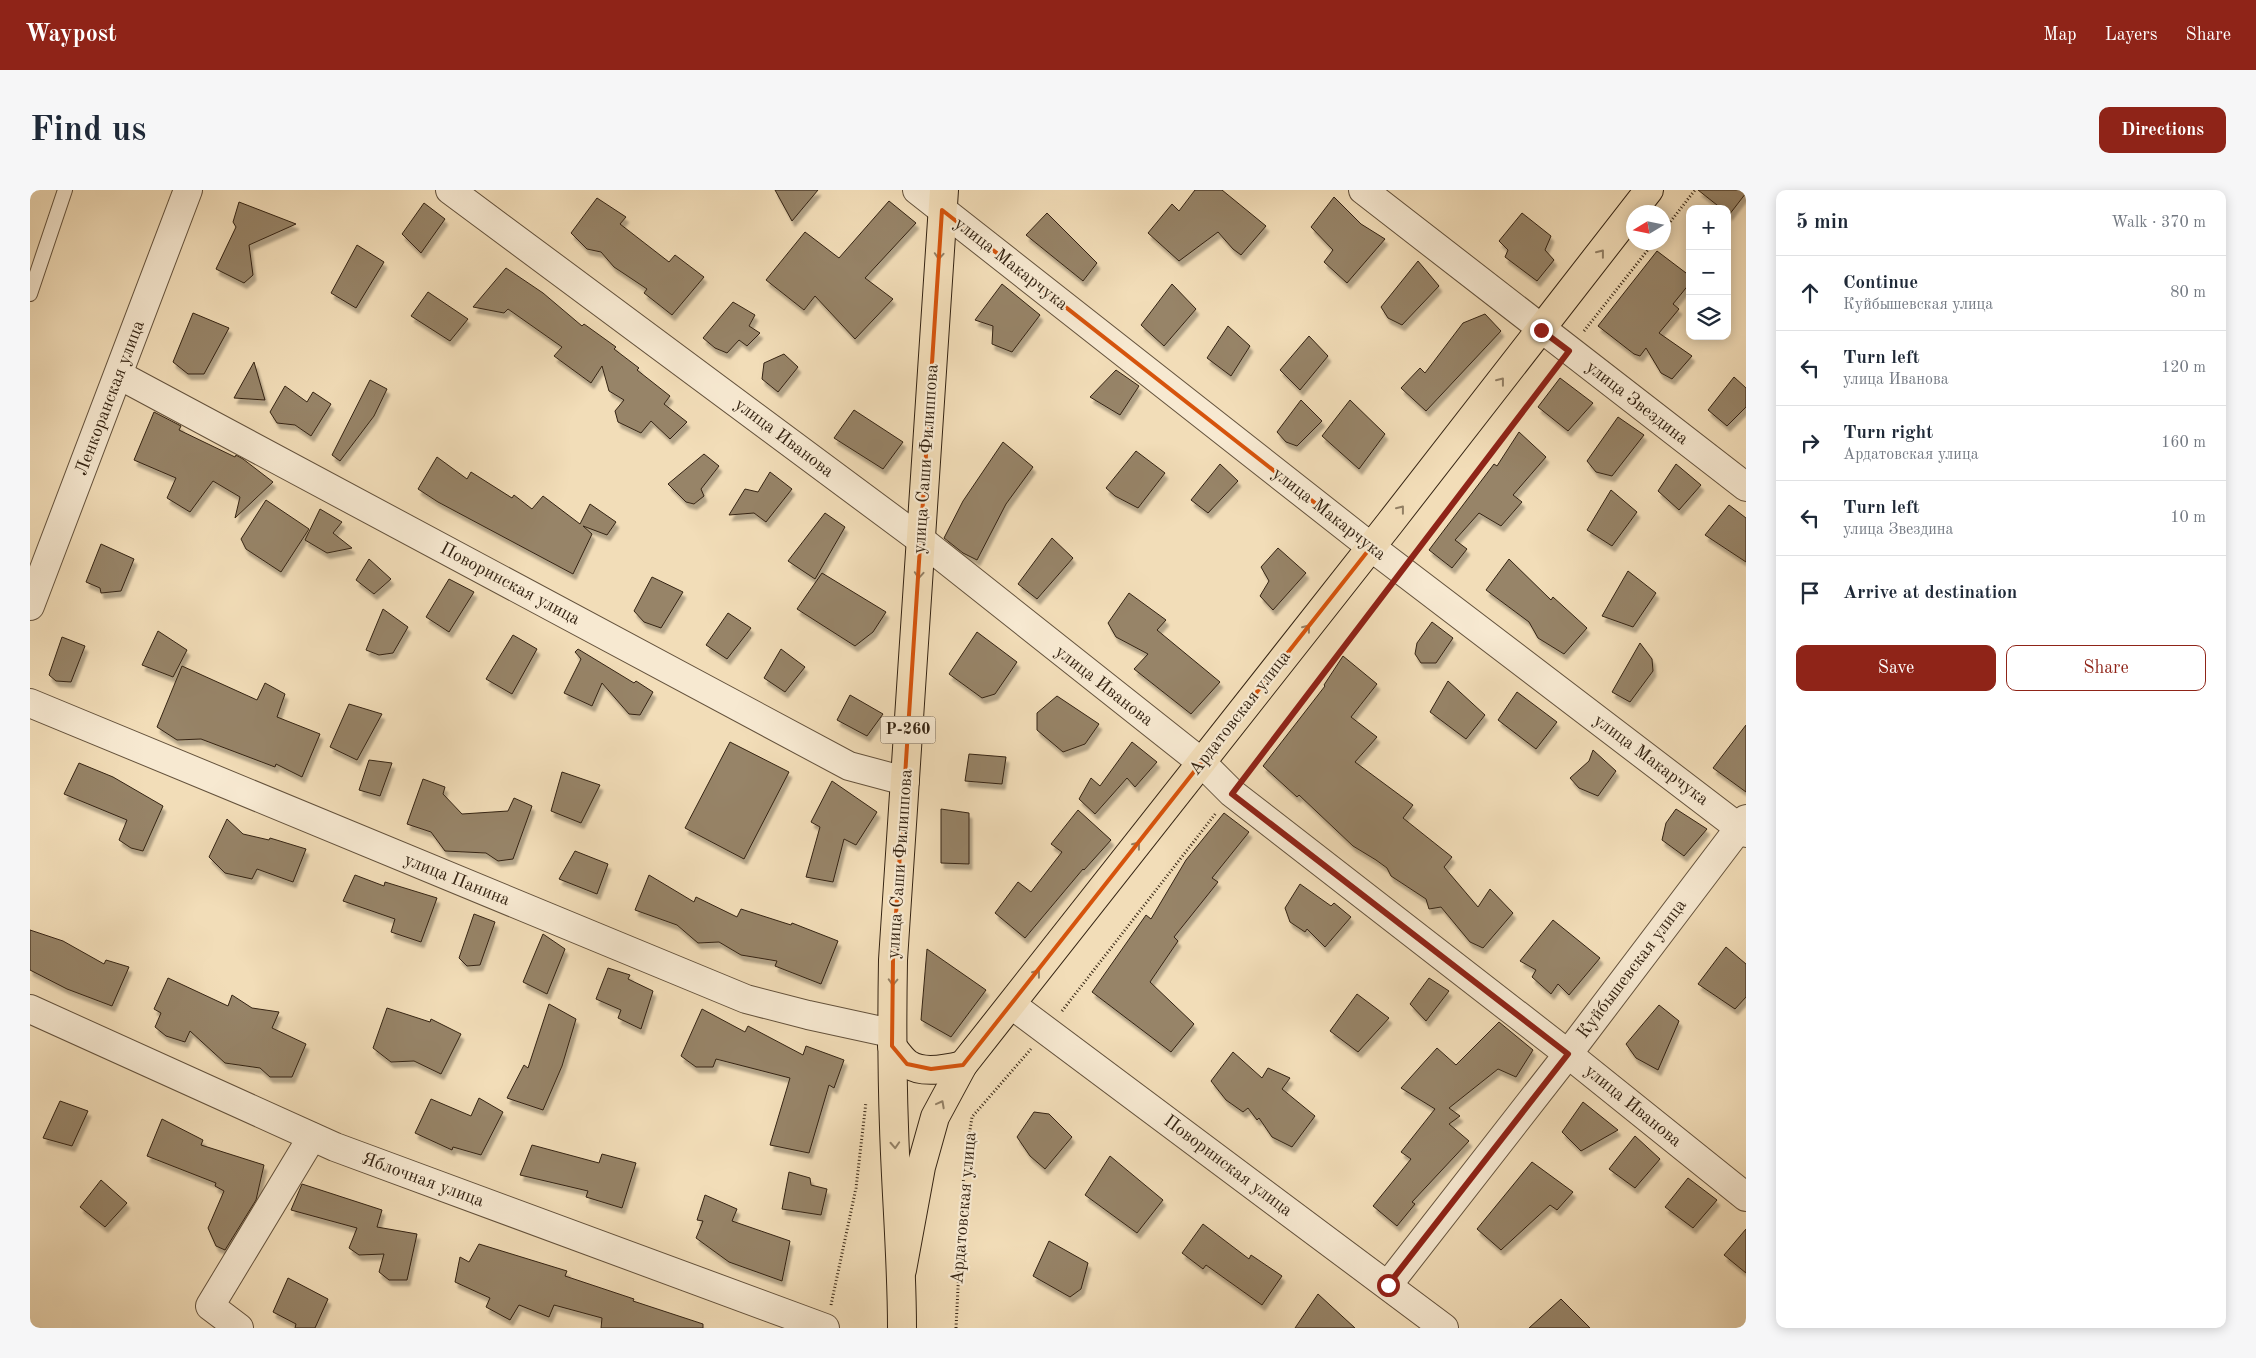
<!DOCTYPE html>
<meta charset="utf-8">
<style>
body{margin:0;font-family:"Old Standard TT",serif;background:#f6f6f7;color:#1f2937}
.controls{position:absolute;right:15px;top:15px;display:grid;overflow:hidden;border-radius:10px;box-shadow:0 2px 12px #0003}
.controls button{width:45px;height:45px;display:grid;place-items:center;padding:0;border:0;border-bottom:1px solid #e0e1e3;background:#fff;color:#1f2937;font:25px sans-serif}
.compass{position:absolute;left:1596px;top:15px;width:45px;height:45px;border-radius:50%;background:#fff;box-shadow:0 2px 12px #0003;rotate:260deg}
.stop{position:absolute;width:15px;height:15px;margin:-11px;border:4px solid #8f2418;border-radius:50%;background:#fff}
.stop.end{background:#8f2418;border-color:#fff;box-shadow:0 1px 5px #0008}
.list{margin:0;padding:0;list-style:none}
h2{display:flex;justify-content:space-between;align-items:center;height:65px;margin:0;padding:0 20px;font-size:21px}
h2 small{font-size:16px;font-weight:400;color:#747a83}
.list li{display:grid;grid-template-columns:32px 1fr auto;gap:15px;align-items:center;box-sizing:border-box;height:75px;padding:0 20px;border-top:1px solid #e0e1e3}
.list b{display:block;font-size:19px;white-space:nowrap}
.list p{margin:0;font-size:16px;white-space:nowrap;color:#747a83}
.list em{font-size:16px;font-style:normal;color:#747a83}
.actions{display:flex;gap:10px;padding:15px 20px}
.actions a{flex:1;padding:11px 0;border:1px solid #8f2418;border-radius:10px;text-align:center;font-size:18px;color:#8f2418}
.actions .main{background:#8f2418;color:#fff}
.icon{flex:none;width:28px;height:28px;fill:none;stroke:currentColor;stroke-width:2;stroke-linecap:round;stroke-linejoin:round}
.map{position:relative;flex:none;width:1716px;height:1138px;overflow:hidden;border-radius:10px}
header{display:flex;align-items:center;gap:30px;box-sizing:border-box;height:70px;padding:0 25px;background:#8f2418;color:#fff}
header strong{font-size:24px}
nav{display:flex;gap:28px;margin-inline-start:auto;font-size:18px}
.intro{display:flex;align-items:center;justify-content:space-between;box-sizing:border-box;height:120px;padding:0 30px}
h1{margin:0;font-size:35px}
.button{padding:12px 22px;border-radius:10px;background:#8f2418;color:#fff;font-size:18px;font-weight:700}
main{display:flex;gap:30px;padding:0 30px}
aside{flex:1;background:#fff;border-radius:10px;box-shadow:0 2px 12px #0003}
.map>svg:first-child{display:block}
.building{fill:#978468;stroke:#342312;filter:url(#shadow)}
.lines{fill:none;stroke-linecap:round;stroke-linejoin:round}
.service-casing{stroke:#64523c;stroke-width:16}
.minor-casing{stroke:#64523c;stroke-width:30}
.trunk-casing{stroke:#342312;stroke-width:30}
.path{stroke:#342312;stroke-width:3;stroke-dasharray:1 2.5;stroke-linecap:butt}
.service{stroke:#f7e9d1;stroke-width:14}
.minor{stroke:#f7e9d1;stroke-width:28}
.trunk{stroke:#f2ddb8;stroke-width:28}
.oneway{stroke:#938065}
.route{stroke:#8f2418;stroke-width:6}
.marked{fill:none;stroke:#d6540d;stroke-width:4;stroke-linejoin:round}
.labels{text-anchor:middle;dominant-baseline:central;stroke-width:4.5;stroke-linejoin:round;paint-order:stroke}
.shield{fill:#f7e9d1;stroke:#6e5e4b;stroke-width:1}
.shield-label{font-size:16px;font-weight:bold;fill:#342312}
.street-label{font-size:18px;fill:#342312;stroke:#f7e9d1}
</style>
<header>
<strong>Waypost</strong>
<nav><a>Map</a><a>Layers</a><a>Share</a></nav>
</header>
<div class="intro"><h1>Find us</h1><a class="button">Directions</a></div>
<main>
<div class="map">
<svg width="1716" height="1138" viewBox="0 0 1716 1138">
<defs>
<filter id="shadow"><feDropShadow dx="3" dy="5.5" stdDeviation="1" flood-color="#0004"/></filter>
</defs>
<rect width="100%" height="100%" fill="#f2ddb8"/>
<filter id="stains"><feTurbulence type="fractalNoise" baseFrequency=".004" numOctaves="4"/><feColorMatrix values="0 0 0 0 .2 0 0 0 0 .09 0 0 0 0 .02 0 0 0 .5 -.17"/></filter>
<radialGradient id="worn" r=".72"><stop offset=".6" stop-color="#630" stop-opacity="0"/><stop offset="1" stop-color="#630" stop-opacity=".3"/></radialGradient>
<g class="building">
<path d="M745,0h43l-26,31z"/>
<path d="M1165,0h27l44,36 -25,29 -8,-6 -15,-17 -39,29 -31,-28 24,-29 7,7z"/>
<path d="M1668,0h48v3l-17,22 -2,-6h-5z"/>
<path d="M1304,7l27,27 24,15 -38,44 -23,-21 9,-12 -22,-23z"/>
<path d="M567,8l29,19 -6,7 49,38 6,-7 29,22 -32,38 -28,-22 3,-4 -33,-22 -13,-15 -14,-3 -16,-16z"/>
<path d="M859,11l27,22 -51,55 28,21 -38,40 -40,-43 -11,14 -38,-30 39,-48 34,26z"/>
<path d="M209,12l57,22 -47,21 4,30 -9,8 -28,-14 20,-42 -3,-5z"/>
<path d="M394,13l21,16 -24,34 -19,-19z"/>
<path d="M1017,23l50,50 -14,18 -57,-46z"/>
<path d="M1492,23l29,23 -6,14 9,10 -17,21 -32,-24 3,-7 -9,-9z"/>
<path d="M327,55l27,17 -28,46 -25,-15z"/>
<path d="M1627,61l33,25v7l-17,21 6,5 -20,24 33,23 -20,23 -11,-6 -15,-25 -6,8 -6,-2 -36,-28z"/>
<path d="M1388,71l21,25 -37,39 -14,-7 -7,-11z"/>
<path d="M476,78l37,25 39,33 2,-2 32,23 -2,2 25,19 -2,2 33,26 -6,8 23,18 -17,17 -19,-18 -10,12 -23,-11 -3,-11 9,-11 -15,-9 -7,-25 -11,17 -37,-27 8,-9 -54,-38 -4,4 -31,-6z"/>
<path d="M972,94l38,31 -28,37 -20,-8 1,-18 -18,-6z"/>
<path d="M1142,94l24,25 -32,37 -23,-21z"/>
<path d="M398,102l40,27 -18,22 -39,-25z"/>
<path d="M703,112l22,13 -6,11 11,7 -13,13 -8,-6 -12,13 -12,-5 -12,-10z"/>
<path d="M163,123l36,15 -25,46h-16l-15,-12z"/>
<path d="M1455,124l16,17 -75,80 -25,-23 19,-20 5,5 38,-50z"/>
<path d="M1198,136l22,20 -19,30 -24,-18z"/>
<path d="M1279,146l19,20 -28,34 -20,-20z"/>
<path d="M754,164l14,13 -20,25 -16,-13 2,-16z"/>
<path d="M224,172l11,38 -31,-2z"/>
<path d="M1086,180l23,16 -19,29 -30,-18z"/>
<path d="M1704,187l12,11v19l-19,19 -19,-16z"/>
<path d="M1530,188l33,25 -25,28 -30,-24z"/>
<path d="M340,190l17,9 -13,27 -34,45 -8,-6z"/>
<path d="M255,196l22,16 6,-10 18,12 -20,32 -16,-11 -18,-2 -7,-11z"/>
<path d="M1271,210l21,21 -25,25 -11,-4 -9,-10z"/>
<path d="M1320,210l35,34 -26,35 -37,-33z"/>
<path d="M824,220l49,32 -20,27 -49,-31z"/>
<path d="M124,222l27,14 -2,4 56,27 1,-2 7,4 30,23 -38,36 5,-21 -27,-16 -23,31 -23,-14 9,-20 -42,-18z"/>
<path d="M1588,227l26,18 -32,41 -16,-4 -9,-11z"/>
<path d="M1489,242l27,25 -33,38 9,7 -21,24 -22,-13 -24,27 12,9 -15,19 -23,-18 65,-86 3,2z"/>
<path d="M973,252l30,25 -27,37 -29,56 -14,-7 -19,-15 19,-37z"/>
<path d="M1106,261l29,22 -27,35 -23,-12 -9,-8z"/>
<path d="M674,264l15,12 -18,23 3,7 -10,8 -8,-2 -18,-18z"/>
<path d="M407,267l30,22 4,-7 41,26 2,-3 18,14 11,-13 37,28 10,-20 26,18 -9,13 -24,-9 9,8 -19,40 -135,-72 -20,-13z"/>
<path d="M1190,274l18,17 -30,32 -17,-13z"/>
<path d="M1646,274l25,21 -22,25 -21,-19z"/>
<path d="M740,282l22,17 -26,33 -12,-9 -25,2 16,-26 13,3z"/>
<path d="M1581,300l26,22 -25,34 -25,-16z"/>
<path d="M236,310l43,29 -28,43 -35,-23 -5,-10z"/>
<path d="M1699,315l17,13v44l-41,-27z"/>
<path d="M290,319l22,13 -9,11 19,15 -25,5 -22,-13z"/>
<path d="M795,323l20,14 -30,52 -27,-18z"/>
<path d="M1022,348l21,20 -36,41 -19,-15z"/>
<path d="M71,354l33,15 -13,32 -20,2 -1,-5 -14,-6z"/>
<path d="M1248,358l28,25 -33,37 -13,-14 9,-15 -8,-14z"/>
<path d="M339,369l22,20 -17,15 -18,-14z"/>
<path d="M1479,369l42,41 2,-3 34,31 -23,26 -26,-16 -9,-16 -43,-32z"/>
<path d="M1598,381l28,22 -23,34 -31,-11z"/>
<path d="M792,383l64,39 -13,20 -18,14 -58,-37z"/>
<path d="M622,387l31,15 -22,36 -17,-6 -10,-11z"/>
<path d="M419,389l25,13 -25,40 -23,-15z"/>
<path d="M1099,403l37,27 -9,10 63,52 -29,32 -57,-45 14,-15 -32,-17 -8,-14z"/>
<path d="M353,419l25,18 -15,26 -14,2 -13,-5z"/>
<path d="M698,423l23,15 -24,31 -21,-14z"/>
<path d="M1402,432l21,16 -17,25h-15l-6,-9 2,-11z"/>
<path d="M128,441l29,19 -14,27 -31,-12z"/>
<path d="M947,442l40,30 -22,32 -13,4 -33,-24z"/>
<path d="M483,445l24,14 -25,45 -26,-15z"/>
<path d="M32,447l23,9 -14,36 -15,-1 -7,-6z"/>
<path d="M1610,453l12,16 1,12 -23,31 -18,-10z"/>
<path d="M548,459l56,34 2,-2 17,11 -13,23 -11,-1 -27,-31 -10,23 -28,-13 17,-34 -6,-7z"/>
<path d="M751,459l24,18 -20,25 -21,-14z"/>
<path d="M1313,466l34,28 -26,33 26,20 -22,25 58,43 -10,13 49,39 -8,10 34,40 12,-18 23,24 -30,35 -13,-6 -29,-35 -12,2 -3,-10 -35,-23 -4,-8 -11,-8 -23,-14 -54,-51 -2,2 -34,-31 62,-80 -1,-1z"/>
<path d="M152,476l75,34 8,-17 20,11 -8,23 43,17 -18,43 -26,-13 -1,3 -74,-28 -24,1 -20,-13z"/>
<path d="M1418,491l37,34 -19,24 -36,-27z"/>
<path d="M1487,502l40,30 -21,27 -38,-29z"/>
<path d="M820,505l33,19 -16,22 -30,-16z"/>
<path d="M1027,506l42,28 -14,20 -22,8 -26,-22v-17z"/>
<path d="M319,514l33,10 -25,46 -27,-13z"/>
<path d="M1716,535v67l-33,-24z"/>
<path d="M700,552l59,30 -45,87 -59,-31z"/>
<path d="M1102,552l25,20 -22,25 -8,-9 -32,36 -16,-15 12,-21 9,8z"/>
<path d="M1563,560l23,21 -18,25 -19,-8 -9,-10 19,-17z"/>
<path d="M939,564l37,3 -4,27 -37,-3z"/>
<path d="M339,570l23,3 -12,33 -21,-6z"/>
<path d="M49,573l34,14 50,29 -20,45 -12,-3 -12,-8 8,-20 -63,-26z"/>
<path d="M532,582l38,13 -19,38 -30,-12z"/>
<path d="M393,589l22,8 -2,7 19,20 46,-3 6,-13 18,8 -19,53 -15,2 -12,-8 -41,-2 -14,-19 -24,-8z"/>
<path d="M802,591l45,31 -21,33 -12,-6 -11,43 -27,-5 14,-50 -9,-5z"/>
<path d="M911,619l28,4v51l-28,-1z"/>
<path d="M1646,619l31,20 -23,27 -22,-16 4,-17z"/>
<path d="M1048,620l33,30 -27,30 -1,-1 -58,69 -30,-25 23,-31 13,10 31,-40 -11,-8z"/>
<path d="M1194,623l25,19 -37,46 6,4 -44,55 4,4 -28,41 44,42 -23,28 -79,-60 54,-77 5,4 35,-59z"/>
<path d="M197,629l16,15 26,6 1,-2 36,11 -13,33 -36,-13 -5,10 -27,-6 -16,-16z"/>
<path d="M545,661l33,13 -11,30 -38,-15z"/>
<path d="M325,685l29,11 1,-4 52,16 -16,44 -30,-10 4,-13 -52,-18z"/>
<path d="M619,685l45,27 2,-5 41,20 4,-8 50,16 1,-2 46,18 -17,43 -46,-18 2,-5 -36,-6 -22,-13 -21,1 -21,-18 -42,-15z"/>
<path d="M1270,694l31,22 3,-3 17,14 -26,30 -18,-18 -2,3 -15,-10 -5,-14z"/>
<path d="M444,724l21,8 -15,43 -13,1 -8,-8z"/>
<path d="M1523,730l47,38 -31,37 -11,-11 -7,10 -19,-17 4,-7 -16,-9z"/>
<path d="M0,740l33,11 41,23 2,-4 23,7 -17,39 -45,-17 -37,-19z"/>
<path d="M513,744l22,15 -18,45 -24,-12z"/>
<path d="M1696,757l20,17v33l-11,12 -37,-25z"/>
<path d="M897,759l59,41 -35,47 -30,-17z"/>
<path d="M578,778l22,7 -2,4 25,12 -12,38 -23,-11 3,-8 -25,-11z"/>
<path d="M138,788l60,28 4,-11 20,13 27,4 -7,16 34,16 -14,33h-22l-10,-9 -35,-5 -35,-32 -5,11 -19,-6 -11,-9 6,-14 -7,-4z"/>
<path d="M1399,788l20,13 -23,30 -16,-17z"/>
<path d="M1327,804l32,24 -31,34 -28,-21z"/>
<path d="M519,814l27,15 -14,47 -19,44 -36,-12 17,-33 4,3z"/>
<path d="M1629,815l20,16 -21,49 -22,-12 -10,-14z"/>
<path d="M357,818l43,14 1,-3 30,15 -20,40 -27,-13 -23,1 -18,-14z"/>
<path d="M672,819l43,23 3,-6 55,29 3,-9 38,14 -10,28 -5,-3 -20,68 -39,-8 20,-67 -74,-19 -3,8h-17l-15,-11z"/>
<path d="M1469,832l34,28 -17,27 -18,-8 -49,39 11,8 -11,8 20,17 -57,61 3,2 -18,22 -24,-20 38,-47 -10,-7 34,-43 -34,-21 36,-40 19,17z"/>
<path d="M1203,862l29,26 6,-10 22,10 -8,11 33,27 -23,31 -20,-10 -13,-19 -2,2 -9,-12 -5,4 -17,-12 -15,-19z"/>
<path d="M449,908l24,14 -22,43 -28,-8 -1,3 -37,-17 16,-34 40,17z"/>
<path d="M30,911l28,10 -16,35 -29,-8z"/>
<path d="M1553,912l35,28 -37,21 -19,-19z"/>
<path d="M1004,922l15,2 23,23 -27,32 -15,-13 -13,-19z"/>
<path d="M132,929l41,21 -2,5 63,20 -8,35 -31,50 -9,-4 -8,-18 16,-37 -9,-5 1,-3 -69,-27z"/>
<path d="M1605,946l25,23 -25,29 -26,-19z"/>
<path d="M502,955l67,18 3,-9 34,9 -14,45 -36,-11 2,-6 -68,-16z"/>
<path d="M1080,966l53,44 -26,33 -52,-38z"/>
<path d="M1502,972l41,30 -16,18 -7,-5 -49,45 -24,-21z"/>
<path d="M759,982l21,6 1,7 16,4 -6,26 -39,-6z"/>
<path d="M1658,988l29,22 -24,28 -28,-21z"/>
<path d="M71,990l26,23 -22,24 -25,-20z"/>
<path d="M272,994l80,26 -5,17 40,7 -10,46h-18l-10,-8 5,-18 -25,1 -10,-7 8,-20 -66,-18z"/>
<path d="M675,1005l32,14 -5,12 58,20 -8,40 -53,-19 -33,-24 7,-17 -6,-1z"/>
<path d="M1173,1034l46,35 2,-4 31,21 -20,29 -56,-40 -3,4 -21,-16z"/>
<path d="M1716,1039v44l-22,-18z"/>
<path d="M1019,1051l39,22 -7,26 -11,8 -37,-21z"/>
<path d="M449,1054l88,27 -2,5 69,23 -1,2 70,23v4h-102l1,-10 -48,-13 -5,12 -30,-12 -9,15 -24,-13 4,-9 -35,-16 5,-25 9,5z"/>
<path d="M258,1088l40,21 -13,29h-20l1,-4 -23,-12z"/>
<path d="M1288,1104l37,34h-60z"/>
<path d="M1531,1109l29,29h-61z"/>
</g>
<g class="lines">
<g class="service-casing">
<path id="service" d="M0,104l35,-104"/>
</g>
<g class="minor-casing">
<g id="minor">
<path d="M420,0l471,350 280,222 31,31 336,261 178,143"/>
<path d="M887,0l454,357 375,286"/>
<path d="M1333,0l383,297"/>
<path d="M89,185l730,391 56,15"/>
<path d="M0,416l158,-416"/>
<path d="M0,513l716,296 62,16 83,18"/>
<path d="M982,815l432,323"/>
<path d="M0,819l305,138 490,181"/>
<path d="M1358,1095l180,-231 178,-235"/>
<path d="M209,1138l-29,-22 102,-169"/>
</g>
</g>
<g class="trunk-casing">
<g id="trunk">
<path d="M862,856c4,5 10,14 16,18 14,10 39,5 55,1"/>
<path d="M872,1080l19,-103 14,-50 28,-52 427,-542 259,-333"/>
<path d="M872,1138c0,-67 -6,-134 -8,-201 -2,-56 -2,-111 -1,-167l51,-770"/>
</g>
</g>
<g class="path">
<path d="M1634,40l31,-40"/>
<path d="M1554,141l70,-89"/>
<path d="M1386,362l139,-182"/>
<path d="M1218,583l138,-182"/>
<path d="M1032,821l154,-198"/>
<path d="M801,1115l25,-117 10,-86"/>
<path d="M926,1138l8,-159 8,-52 59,-68"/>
</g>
<use href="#service" class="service"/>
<use href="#minor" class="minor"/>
<use href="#trunk" class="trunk"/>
</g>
<defs><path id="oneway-chevron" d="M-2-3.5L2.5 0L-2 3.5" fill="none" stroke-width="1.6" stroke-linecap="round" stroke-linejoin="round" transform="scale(1.25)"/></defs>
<g class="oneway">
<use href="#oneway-chevron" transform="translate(1571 63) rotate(-52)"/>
<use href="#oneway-chevron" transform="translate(909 66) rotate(94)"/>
<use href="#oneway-chevron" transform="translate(1471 191) rotate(-52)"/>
<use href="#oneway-chevron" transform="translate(1371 319) rotate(-52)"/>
<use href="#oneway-chevron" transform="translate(889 385) rotate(94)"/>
<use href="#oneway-chevron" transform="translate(1277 438) rotate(-52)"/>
<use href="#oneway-chevron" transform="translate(1107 655) rotate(-52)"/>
<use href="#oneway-chevron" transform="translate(1007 783) rotate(-52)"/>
<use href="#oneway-chevron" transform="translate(863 792) rotate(92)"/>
<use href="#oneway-chevron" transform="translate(911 914) rotate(-62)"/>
<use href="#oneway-chevron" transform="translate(865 955) rotate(87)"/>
</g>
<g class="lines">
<path class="route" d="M1358,1095l180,-231 -336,-260 337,-443 -28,-21"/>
</g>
<path class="marked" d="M912,20l429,337 -408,518 -32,4 -24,-5 -15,-18 1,-86z"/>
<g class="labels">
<rect class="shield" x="850.5" y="526.5" width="55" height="27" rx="4"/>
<g class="shield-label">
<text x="878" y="540">Р-260</text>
</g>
<g class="street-label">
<text transform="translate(981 74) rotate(38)">улица Макарчука</text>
<text transform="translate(80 208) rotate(-69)">Ленкоранская улица</text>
<text transform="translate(1607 213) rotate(38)">улица Звездина</text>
<text transform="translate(754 248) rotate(37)">улица Иванова</text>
<text transform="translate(896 269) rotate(-86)">улица Саши Филиппова</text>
<text transform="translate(1299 324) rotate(38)">улица Макарчука</text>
<text transform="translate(480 394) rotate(28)">Поворинская улица</text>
<text transform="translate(1074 496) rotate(38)">улица Иванова</text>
<text transform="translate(1210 523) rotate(-52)">Ардатовская улица</text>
<text transform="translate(1621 570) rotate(37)">улица Макарчука</text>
<text transform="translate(870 674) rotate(-86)">улица Саши Филиппова</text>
<text transform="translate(427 690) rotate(22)">улица Панина</text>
<text transform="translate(1602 779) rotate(-53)">Куйбышевская улица</text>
<text transform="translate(1603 916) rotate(39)">улица Иванова</text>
<text transform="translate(1198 976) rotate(37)">Поворинская улица</text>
<text transform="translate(393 990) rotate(20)">Яблочная улица</text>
<text transform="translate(934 1018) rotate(-85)">Ардатовская улица</text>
</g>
</g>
<rect width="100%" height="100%" filter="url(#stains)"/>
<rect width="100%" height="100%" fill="url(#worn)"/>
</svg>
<div class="controls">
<button>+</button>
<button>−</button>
<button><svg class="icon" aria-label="layers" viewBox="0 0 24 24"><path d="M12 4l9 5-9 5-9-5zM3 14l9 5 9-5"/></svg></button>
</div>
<svg class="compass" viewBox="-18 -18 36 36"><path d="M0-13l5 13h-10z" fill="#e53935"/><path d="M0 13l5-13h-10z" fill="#747a83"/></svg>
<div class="stop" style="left:1358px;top:1095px"></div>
<div class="stop end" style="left:1511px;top:140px"></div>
</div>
<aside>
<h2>5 min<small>Walk · 370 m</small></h2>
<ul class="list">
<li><svg class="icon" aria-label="ahead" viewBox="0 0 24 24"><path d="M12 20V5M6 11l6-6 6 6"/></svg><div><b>Continue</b><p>Куйбышевская улица</p></div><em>80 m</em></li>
<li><svg class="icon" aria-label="left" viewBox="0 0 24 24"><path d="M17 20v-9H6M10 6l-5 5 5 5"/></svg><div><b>Turn left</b><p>улица Иванова</p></div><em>120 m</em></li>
<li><svg class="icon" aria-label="right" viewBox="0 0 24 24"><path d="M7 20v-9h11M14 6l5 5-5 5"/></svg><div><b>Turn right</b><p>Ардатовская улица</p></div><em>160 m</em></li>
<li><svg class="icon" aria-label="left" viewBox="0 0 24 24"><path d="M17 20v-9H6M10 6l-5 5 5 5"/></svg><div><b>Turn left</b><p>улица Звездина</p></div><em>10 m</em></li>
<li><svg class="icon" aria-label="arrive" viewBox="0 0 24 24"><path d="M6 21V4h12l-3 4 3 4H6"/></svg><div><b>Arrive at destination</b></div></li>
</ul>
<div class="actions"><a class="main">Save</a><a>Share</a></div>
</aside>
</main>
